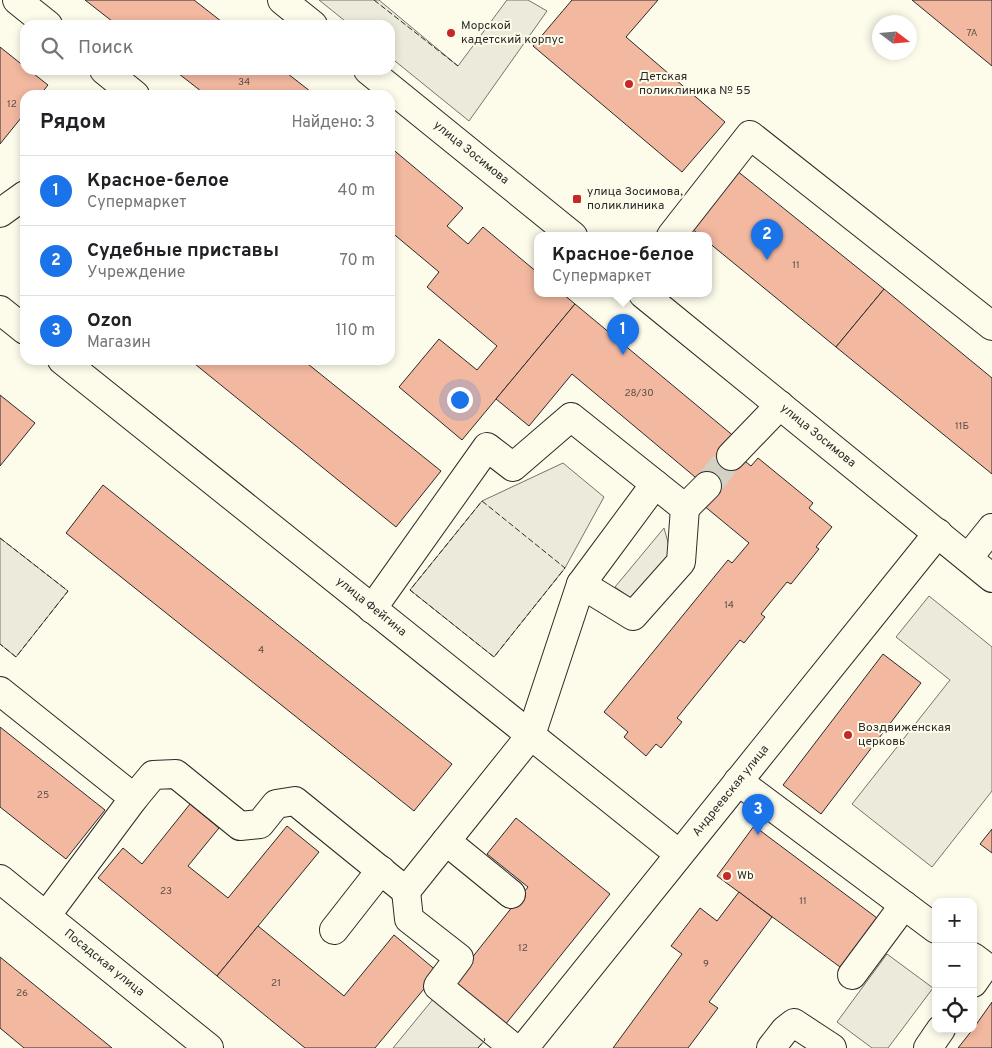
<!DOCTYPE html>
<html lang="ru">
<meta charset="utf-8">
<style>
body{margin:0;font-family:Overpass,sans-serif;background:#f2f2f2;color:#202124}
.controls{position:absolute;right:15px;bottom:15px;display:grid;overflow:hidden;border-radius:10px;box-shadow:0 2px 8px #0003}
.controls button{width:45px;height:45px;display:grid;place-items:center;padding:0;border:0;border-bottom:1px solid #e0e0e0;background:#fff;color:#202124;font:25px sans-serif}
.compass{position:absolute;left:872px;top:15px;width:45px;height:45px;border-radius:50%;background:#fff;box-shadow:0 2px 8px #0003;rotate:106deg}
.you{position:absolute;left:459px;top:399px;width:18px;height:18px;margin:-12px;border:4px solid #fff;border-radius:50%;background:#1a73e8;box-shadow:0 0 0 8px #1a73e833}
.badge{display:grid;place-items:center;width:32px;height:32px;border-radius:50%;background:#1a73e8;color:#fff;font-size:16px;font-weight:700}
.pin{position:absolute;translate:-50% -41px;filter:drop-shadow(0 1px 2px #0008)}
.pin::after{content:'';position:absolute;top:26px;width:18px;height:15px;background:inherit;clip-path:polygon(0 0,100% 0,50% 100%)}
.popup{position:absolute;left:534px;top:232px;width:178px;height:65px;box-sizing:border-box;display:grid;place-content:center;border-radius:10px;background:#fff;filter:drop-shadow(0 1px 4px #0005);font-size:16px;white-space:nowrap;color:#757577}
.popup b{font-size:19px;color:#202124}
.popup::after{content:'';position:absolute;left:50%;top:100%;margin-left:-10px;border:10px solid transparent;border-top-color:#fff}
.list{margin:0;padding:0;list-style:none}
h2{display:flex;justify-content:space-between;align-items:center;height:65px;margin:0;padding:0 20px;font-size:21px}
h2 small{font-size:16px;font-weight:400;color:#757577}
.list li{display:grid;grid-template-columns:32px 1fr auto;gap:15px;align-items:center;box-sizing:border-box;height:70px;padding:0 20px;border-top:1px solid #e0e0e0}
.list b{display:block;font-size:19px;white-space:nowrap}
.list p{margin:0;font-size:16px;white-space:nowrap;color:#757577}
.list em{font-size:16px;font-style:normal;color:#757577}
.icon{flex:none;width:28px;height:28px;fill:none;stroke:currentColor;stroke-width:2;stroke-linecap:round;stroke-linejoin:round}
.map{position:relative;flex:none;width:992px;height:1048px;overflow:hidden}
.search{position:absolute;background:#fff;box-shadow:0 2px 8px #0003;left:20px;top:20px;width:375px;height:55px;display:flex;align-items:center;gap:12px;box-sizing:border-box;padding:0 18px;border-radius:15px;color:#757577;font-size:19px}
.panel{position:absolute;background:#fff;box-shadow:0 2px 8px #0003;left:20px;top:90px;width:375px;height:275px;border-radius:15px}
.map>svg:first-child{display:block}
.green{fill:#ecebdb;stroke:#74746e}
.building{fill:#f2b8a0;stroke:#2b2b2b}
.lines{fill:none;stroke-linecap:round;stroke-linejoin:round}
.minor-tunnel{stroke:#d3d1c4;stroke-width:28;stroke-dasharray:28 14;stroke-linecap:butt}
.minor-casing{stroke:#2b2b2b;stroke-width:30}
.major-casing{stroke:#2b2b2b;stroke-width:30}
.minor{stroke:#fdfbea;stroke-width:28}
.major{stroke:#fdfbea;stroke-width:28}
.fence{stroke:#2b2b2b;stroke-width:1;stroke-dasharray:6 2.5;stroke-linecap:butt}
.poi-dot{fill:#c62828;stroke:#fdfbea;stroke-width:2}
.labels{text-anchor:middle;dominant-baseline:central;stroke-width:4;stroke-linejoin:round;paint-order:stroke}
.number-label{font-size:10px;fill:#5d4e48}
.poi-label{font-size:12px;fill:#2b2b2b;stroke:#fdfbea;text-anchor:start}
.street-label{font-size:12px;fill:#2b2b2b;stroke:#fdfbea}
</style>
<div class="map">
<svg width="992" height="1048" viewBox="0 0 992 1048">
<rect width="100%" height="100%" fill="#fdfbea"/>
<g class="green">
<path d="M319,0h60l79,66 49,-66h21l19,11 -78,110 -79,-64v-32h-40z"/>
<path d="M563,463l41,34 -39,71 -71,89 -84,-67 72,-89z"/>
<path d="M664,528l7,25 -40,45 -16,-11z"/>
<path d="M0,538l68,53 -52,66 -16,-13z"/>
<path d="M929,596l63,51v144l-60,76 -80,-63 98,-124 -54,-43z"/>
<path d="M887,954l46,34 -45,60h-16l-35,-26z"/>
<path d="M434,998l51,42 -7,8h-85z"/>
</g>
<g class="building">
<path d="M85,0h109l32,25h-109z"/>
<path d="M572,0h86l-32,37 99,85 -43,50 -149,-126z"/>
<path d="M912,0h80v66z"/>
<path d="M0,47l25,20v3h4l19,15 -8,10h-15v18l-25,31z"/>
<path d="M174,70h109l32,25h-109z"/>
<path d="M390,147l73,61 -16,18 21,18 15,-17 55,46v21h25l12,10 -113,136 -63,-53 40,-48 38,31 20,-24 -70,-59 12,-15 -49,-41z"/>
<path d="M736,170l148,119 -48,58 -128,-105v-6h-7l-14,-11z"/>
<path d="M884,289l108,89v96l-156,-127z"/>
<path d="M575,304l161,134 2,24 -25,30 -141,-118 -43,52 -33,-27z"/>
<path d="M190,360h113l138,111 -45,56z"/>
<path d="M0,395l35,28 -35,43z"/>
<path d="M741,458l10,8 7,-8 55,45 -4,5 23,19 -16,20 3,2 -28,35 -4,-2 -26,32 4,3 -21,26 -4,-3 -63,78 5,4 -21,26 -5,-4 -10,12 -22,-19 4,-5 -24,-20 124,-152 4,3 17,-20 -46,-38z"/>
<path d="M103,485l349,279 -38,47 -348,-278z"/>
<path d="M883,654l38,29 -100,131 -38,-29z"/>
<path d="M0,727l105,83 -39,49 -66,-52z"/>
<path d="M190,804l29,24 -31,38 40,32 59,-72 32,26 -102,124 -119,-98 25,-30 19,16z"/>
<path d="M516,818l94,76 -105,131 -53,-42 76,-96 -41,-33z"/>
<path d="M754,826l123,92 -37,49 -123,-91z"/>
<path d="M992,829v24l-12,-9z"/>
<path d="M739,892l33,25 -63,85 9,6 -30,40h-75l69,-94 -11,-8 29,-38 17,13z"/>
<path d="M258,926l86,70 50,-61 44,37 -63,76h-70l-88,-72z"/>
<path d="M0,957l101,82 11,9h-88l-24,-20z"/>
<path d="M992,1002v46h-34l15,-19z"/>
</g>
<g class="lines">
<path class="minor-tunnel" d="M707,486l24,-30"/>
<g class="minor-casing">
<g id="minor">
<path d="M17,0l31,25"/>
<path d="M104,70l31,25"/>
<path d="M0,213l25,-18"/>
<path d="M671,236l79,-101 242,191"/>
<path d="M0,310l25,20"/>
<path d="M62,360l617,494"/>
<path d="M731,456l49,-51"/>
<path d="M685,508l22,-22"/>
<path d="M968,558l24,-30"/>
<path d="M581,584l74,-100"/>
<path d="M0,691l134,107 -88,118"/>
<path d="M738,781l198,148"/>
<path d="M134,798l19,-23 23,-1 64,52 20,-2 16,-20 19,-3 111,90 125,-156 50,-151 52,32 48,-54 4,-54 -114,-91 -58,50 -26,-20 -115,162"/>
<path d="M446,841l65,53"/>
<path d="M0,879l209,169"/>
<path d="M406,891l3,28 50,39 -21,28 76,62"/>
<path d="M334,930l47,-60"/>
<path d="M973,957l12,9 -12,17"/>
<path d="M852,975l52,-70"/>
<path d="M524,1048l414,-515"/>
<path d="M771,1048l14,-18 9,-7 38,25"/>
<path d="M928,1048l13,-19"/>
</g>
</g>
<g class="major-casing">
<g id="major">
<path d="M282,0l31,25"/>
<path d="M368,70l205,166"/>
<path d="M643,294l349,284"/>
</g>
</g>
<use href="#minor" class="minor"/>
<use href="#major" class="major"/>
<g class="fence">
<path d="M374,0l84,66"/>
<path d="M482,501l83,67 -71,89 -84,-67z"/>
<path d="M0,538l68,53 -52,66 -16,-13"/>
<path d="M478,1048l7,-8 -1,-2"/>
</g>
</g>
<g class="poi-dot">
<circle cx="451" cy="33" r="5"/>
<circle cx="629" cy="84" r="5"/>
<rect x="572" y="194" width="10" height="10" rx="2.5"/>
<circle cx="848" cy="735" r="5"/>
<circle cx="727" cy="876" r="5"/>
</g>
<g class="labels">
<g class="number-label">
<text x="972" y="33">7А</text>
<text x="244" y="82">34</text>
<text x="12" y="104">12</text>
<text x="796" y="265">11</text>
<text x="639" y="393">28/30</text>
<text x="962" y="426">11Б</text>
<text x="729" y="605">14</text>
<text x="261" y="650">4</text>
<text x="43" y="795">25</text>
<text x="166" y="891">23</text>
<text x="803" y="901">11</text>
<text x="523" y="948">12</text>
<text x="706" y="964">9</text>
<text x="276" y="983">21</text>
<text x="22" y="993">26</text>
</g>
<g class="poi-label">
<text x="461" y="26">Морской<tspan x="461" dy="14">кадетский корпус</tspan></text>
<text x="639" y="77">Детская<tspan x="639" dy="14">поликлиника № 55</tspan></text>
<text x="587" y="192">улица Зосимова,<tspan x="587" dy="14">поликлиника</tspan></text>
<text x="858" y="728">Воздвиженская<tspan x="858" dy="14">церковь</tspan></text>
<text x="737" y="876">Wb</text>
</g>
<g class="street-label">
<text transform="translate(471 153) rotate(39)">улица Зосимова</text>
<text transform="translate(818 436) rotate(39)">улица Зосимова</text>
<text transform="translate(371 607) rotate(39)">улица Фейгина</text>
<text transform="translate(731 791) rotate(-51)">Андреевская улица</text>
<text transform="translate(104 963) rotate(39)">Посадская улица</text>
</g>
</g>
</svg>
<div class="controls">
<button>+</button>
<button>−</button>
<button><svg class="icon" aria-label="locate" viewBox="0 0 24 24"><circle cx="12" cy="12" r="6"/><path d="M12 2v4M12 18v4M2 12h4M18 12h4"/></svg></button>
</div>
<svg class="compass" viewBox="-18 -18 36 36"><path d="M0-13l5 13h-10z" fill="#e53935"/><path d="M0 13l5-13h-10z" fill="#757577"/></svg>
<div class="you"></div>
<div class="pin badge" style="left:623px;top:355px">1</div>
<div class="popup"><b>Красное-белое</b>Супермаркет</div>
<div class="pin badge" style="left:767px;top:260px">2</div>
<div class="pin badge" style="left:758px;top:835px">3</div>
<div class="search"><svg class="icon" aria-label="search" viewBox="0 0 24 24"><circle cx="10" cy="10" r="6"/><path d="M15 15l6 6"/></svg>Поиск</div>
<section class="panel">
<h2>Рядом<small>Найдено: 3</small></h2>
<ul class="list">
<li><span class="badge">1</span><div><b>Красное-белое</b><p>Супермаркет</p></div><em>40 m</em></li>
<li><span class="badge">2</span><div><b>Судебные приставы</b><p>Учреждение</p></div><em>70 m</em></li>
<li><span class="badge">3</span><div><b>Ozon</b><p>Магазин</p></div><em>110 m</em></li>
</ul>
</section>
</div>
